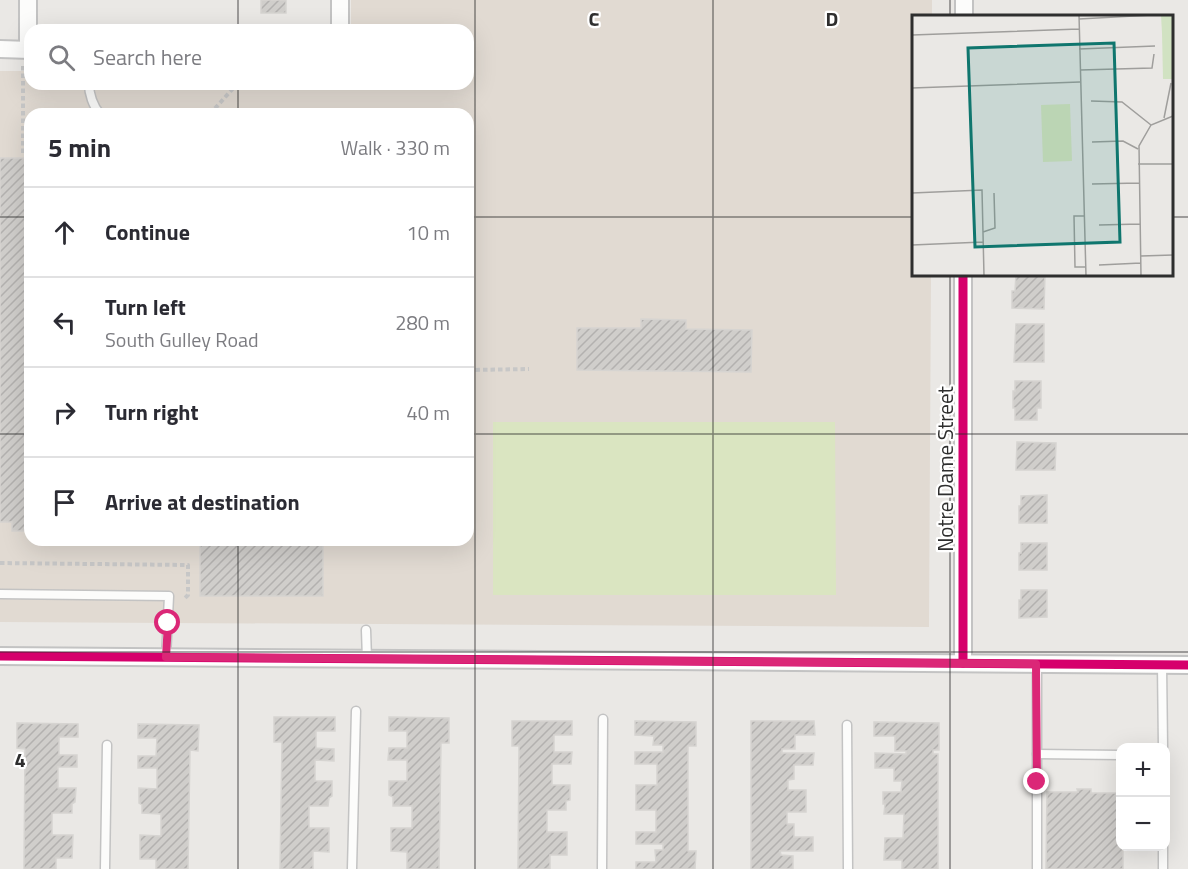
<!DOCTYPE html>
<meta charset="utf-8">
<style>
body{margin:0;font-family:"Titillium Web",sans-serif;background:#f7f7f7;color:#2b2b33}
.controls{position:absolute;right:18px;bottom:18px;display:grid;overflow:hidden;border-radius:12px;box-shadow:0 6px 24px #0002}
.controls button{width:54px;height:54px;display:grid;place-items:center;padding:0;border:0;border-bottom:2px solid #e1e1e2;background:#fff;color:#2b2b33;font:30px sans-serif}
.stop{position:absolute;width:18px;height:18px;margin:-14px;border:4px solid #db2777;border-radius:50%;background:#fff}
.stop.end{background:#db2777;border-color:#fff;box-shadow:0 2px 6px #0008}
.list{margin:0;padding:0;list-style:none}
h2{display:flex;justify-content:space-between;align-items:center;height:78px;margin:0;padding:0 24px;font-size:26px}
h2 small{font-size:20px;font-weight:400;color:#7c7c81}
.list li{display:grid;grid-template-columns:39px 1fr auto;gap:18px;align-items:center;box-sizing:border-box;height:90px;padding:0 24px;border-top:2px solid #e1e1e2}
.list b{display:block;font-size:22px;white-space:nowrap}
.list p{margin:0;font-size:20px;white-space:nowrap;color:#7c7c81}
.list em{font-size:20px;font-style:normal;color:#7c7c81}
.icon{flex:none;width:33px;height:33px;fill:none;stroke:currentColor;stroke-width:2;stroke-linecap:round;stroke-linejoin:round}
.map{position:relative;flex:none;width:1188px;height:869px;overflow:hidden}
.search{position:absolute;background:#fff;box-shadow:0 6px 24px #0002;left:24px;top:24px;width:450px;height:66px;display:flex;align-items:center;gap:15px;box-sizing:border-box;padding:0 21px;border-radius:18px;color:#7c7c81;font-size:22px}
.panel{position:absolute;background:#fff;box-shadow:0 6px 24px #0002;left:24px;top:108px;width:450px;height:438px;border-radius:18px}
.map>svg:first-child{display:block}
.education{fill:#e1dad2;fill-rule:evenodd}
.pitch{fill:#dae5c1}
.building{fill:url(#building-hatch);stroke:#d6d4d1;stroke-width:1.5}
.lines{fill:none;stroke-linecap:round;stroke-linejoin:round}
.service-casing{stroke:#c3c3c3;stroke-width:11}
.minor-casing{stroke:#c3c3c3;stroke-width:20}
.path{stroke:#c7c7c7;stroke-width:4;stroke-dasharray:4.5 3;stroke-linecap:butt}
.service{stroke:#fcfcfb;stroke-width:8}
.minor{stroke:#fcfcfb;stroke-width:16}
.cycleway-casing{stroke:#fff;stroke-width:13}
.cycleway{stroke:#d6006c;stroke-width:9}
.route{stroke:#db2777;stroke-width:8}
.grid{fill:none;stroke:#2e2e2e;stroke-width:1.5;stroke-opacity:0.55}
.labels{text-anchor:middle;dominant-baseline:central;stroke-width:4.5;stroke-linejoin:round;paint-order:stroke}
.street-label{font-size:21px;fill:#2e2e2e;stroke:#fff}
.inset-road{fill:none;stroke:#9f9e9c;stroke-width:1.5}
.view{fill:#0f766e;fill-opacity:0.15;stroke:#0f766e;stroke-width:3}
.inset-edge{fill:none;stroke:#2e2e2e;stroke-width:3}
.grid-label{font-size:20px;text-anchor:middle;font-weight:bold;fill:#2e2e2e;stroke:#fff;stroke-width:4.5;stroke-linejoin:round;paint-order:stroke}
</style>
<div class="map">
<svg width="1188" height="869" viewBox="0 0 1188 869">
<defs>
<pattern id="building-hatch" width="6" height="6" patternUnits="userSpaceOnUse" patternTransform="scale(1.5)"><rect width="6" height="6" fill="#d0cecb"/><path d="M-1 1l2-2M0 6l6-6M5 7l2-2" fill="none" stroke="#b3b1af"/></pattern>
</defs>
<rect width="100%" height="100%" fill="#eae8e5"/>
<path class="education" d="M351,0h581v16h-18v258l17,1 -2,352 -929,-5v-551h30v13h438v-54h-117zM30,114h438v426h-438z"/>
<path class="pitch" d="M493,422h342l1,173h-343z"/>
<g class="building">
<rect x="261" y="0" width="25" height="13"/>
<path d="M0,158h30v373h-18v-9h-12z"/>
<path d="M1016,274h29l-1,35 -32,-1v-17h3z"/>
<path d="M641,319l45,1v9l66,1 -1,42 -174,-2v-42h64z"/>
<path d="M1016,324h28v38h-30z"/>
<path d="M1015,381h26v27h-4v12h-22v-12h-2v-17h2z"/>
<path d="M1017,442l39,1 -1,27h-39z"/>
<path d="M1047,495v28h-28v-17h2v-10z"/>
<rect x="200" y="540" width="123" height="56"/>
<path d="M1021,543h26v27h-28v-17h2z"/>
<path d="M1021,590h26v27l-28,1v-18h2z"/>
<path d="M274,717h61v14h-19v17l18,1v12l-19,-1v21h17v15l-3,2 -1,8h-19v22h20v24l-16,-1v18h-33l2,-127h-8z"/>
<path d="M389,717l60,1v25h-8l-2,126h-32v-17l-16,-1v-23h21v-22h-19v-9l-4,-2v-14h18v-21h-19l1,-12h18v-17h-18z"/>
<path d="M512,721h60v14h-18v17h18l-1,12h-19v21h18v15l-4,1v9h-19v22h20v23h-17v14h-32l1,-123h-7z"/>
<path d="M635,721l61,1v24h-8v105h8l-1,18h-59v-7h20l-1,-12h8v-6h-27v-12h20v-22h-20v-25h21v-21h-22v-12h28v-7h-10l1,-9 -19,-1z"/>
<path d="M751,721h63l1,14h-20v14h-13v4h32l-1,12h-19v14l-6,1v10h18v22h-19v12h7v13h19v14h-33l1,4 12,1v13h-42z"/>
<path d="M874,722l65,1v27h-6v4h5v115h-36v-9h-18l1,-22h18l1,-24h-20l1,-10h-2v-12h18l1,-11h-8v-13h-19v-15l31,1v-3h-11v-15h-21z"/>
<path d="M17,723l61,1v13h-19v18h18v12h-19v21h18l-1,14 -3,2v9h-20v22h21l-1,23h-16v11h-32l1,-120 -8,-1z"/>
<path d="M138,724l61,1 -1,26 -8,-1 -2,119h-32v-10h-16v-24l21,1v-22l-19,-1v-8l-3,-2v-15l18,1v-21h-19v-12h18l1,-18h-19z"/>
<path d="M1077,789h14v4h29v53h3v23h-77l1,-77h31z"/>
</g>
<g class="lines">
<g class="service-casing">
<g id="service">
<path d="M89,84c0,10 4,22 11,30"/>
<path d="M0,594l169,2 -3,61"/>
<path d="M366,630l1,29"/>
<path d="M1037,664v205"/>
<path d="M1162,665l1,83"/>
<path d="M847,725l1,144"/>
<path d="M1037,754l83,1"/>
<path d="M1163,846v23"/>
<path d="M105,869l2,-124"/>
<path d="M352,869l4,-158"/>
<path d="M602,869l1,-150"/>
</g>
</g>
<g class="minor-casing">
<g id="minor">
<path d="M28,0v50"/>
<path d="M340,0v30"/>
<path d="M964,16v-16"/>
<path d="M0,49l30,1"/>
<path d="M963,274v389"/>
<path d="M0,656l1188,9"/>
</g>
</g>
<g class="path">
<path d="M210,114l27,-30"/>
<path d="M23,153v-87"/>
<path d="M468,370l61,-1"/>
<path d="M0,563l188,2v30l-4,4"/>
</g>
<use href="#service" class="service"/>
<use href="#minor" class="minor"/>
<g class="cycleway-casing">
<g id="cycleway">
<path d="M963,274v389"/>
<path d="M0,656l1188,9"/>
</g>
</g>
<use href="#cycleway" class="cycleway"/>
</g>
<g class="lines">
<path class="route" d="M168,623l-2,34 870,7 1,118"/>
</g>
<path class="grid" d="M238,0v30M475,0v869M713,0v869M950,0v16M238,84v30M0,217h30M468,217h446M1172,217h16M950,274v595M0,434h30M468,434h720M238,540v329M0,652h1188"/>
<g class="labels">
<g class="street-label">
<text transform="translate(945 469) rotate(-90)">Notre Dame Street</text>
</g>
</g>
<g transform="translate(912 15)">
<rect width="261" height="261" fill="#eae8e5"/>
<path d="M249,0h12v18h-11z" fill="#d1e2c2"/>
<path d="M250,18h11v46h-10z" fill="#d1e2c2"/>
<path d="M158,89l2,57 -29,1 -2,-57z" fill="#dae5c1"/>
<path class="inset-road" d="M167,0l7,261M167,4l73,-4M0,20l167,-6M167,34l76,-3M168,55l72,-2 2,-14M0,73l168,-6M179,86l31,1 29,23M252,103l7,-35M180,127l31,-1 15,8M226,149h35M180,169l47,-1M0,178l70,-3 2,86M172,201h-10l1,51h10M187,210l41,-1M71,217l12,-4 -1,-35M0,230l71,-3M229,241l32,-1M187,250l42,-2M229,261l-2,-130 12,-21 22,-9"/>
<path class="view" d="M202,28l6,199 -145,5 -7,-199z"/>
<rect width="261" height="261" class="inset-edge"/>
</g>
<g class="grid-label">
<text x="594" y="26">C</text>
<text x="832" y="26">D</text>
<text x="20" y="767">4</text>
</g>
</svg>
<div class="controls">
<button>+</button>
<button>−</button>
</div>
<div class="stop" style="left:168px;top:623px"></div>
<div class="stop end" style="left:1037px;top:782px"></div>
<div class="search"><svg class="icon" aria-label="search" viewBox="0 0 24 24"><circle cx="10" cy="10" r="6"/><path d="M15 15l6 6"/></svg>Search here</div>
<section class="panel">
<h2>5 min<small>Walk · 330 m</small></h2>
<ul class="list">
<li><svg class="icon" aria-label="ahead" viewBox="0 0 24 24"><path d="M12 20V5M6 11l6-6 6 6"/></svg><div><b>Continue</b></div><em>10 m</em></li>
<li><svg class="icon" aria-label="left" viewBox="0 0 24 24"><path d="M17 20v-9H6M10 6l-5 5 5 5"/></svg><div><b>Turn left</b><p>South Gulley Road</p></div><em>280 m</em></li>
<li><svg class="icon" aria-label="right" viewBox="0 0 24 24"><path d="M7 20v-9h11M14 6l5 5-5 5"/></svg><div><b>Turn right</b></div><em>40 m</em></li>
<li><svg class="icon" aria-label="arrive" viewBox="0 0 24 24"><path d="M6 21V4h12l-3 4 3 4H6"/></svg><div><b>Arrive at destination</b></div></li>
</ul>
</section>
</div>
